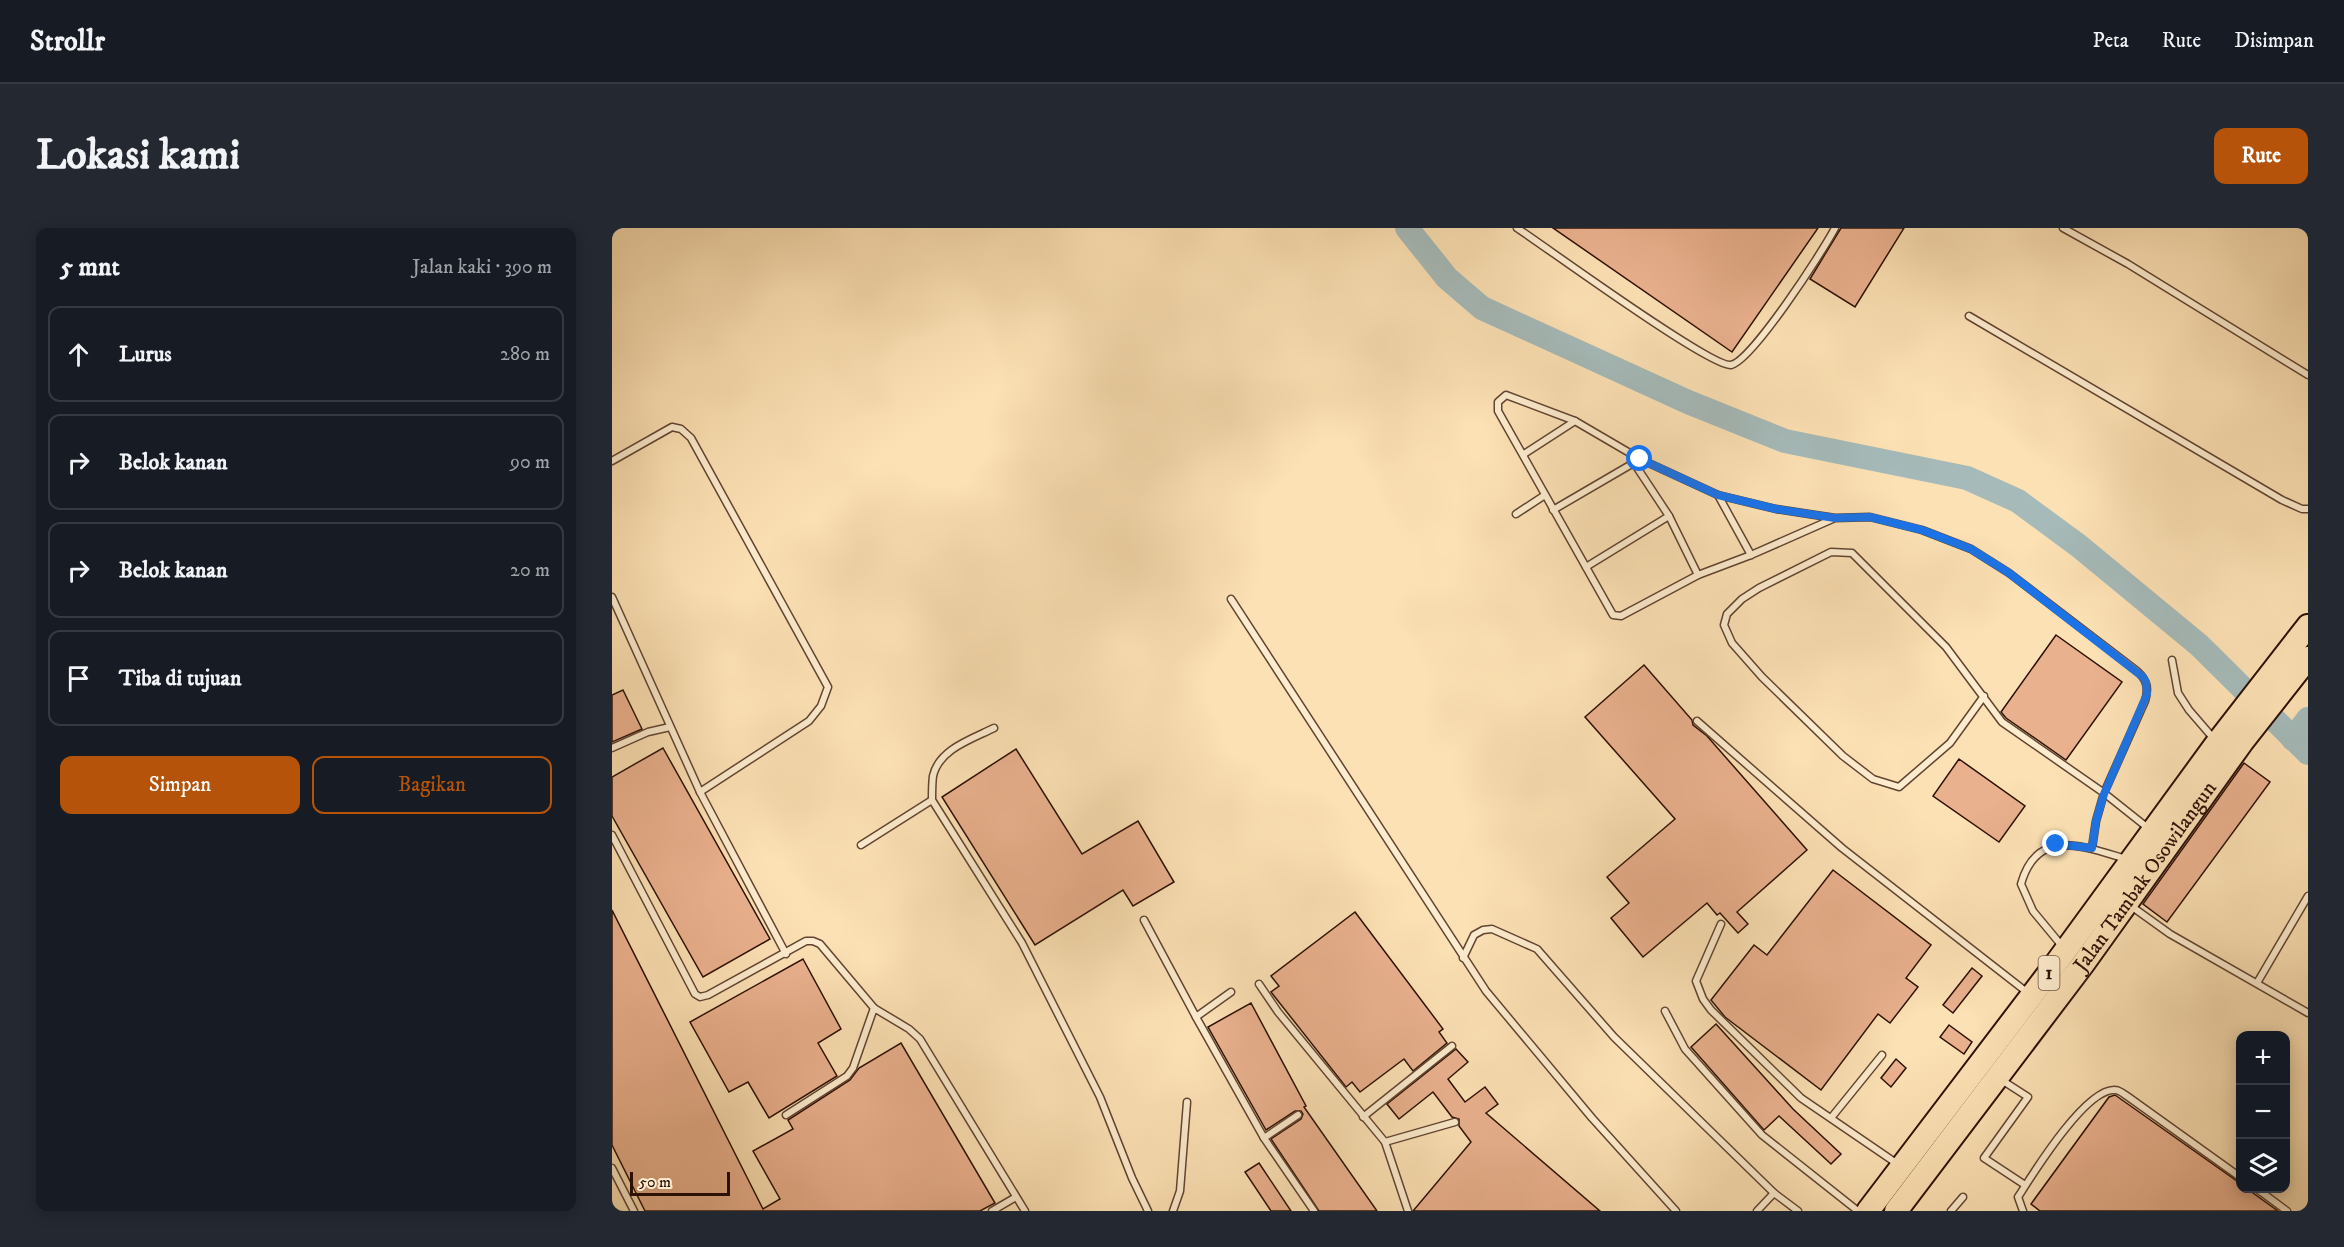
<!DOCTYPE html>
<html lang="id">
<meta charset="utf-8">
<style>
body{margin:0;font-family:"IM FELL DW Pica",serif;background:#242831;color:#f1f3f6}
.controls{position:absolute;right:18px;bottom:18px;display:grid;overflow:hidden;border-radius:12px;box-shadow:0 3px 15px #0003}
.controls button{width:54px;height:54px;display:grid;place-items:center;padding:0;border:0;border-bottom:2px solid #363941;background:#171b24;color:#f1f3f6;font:30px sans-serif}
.scale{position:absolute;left:18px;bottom:15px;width:100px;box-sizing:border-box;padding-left:6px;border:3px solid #2d1006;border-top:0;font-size:16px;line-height:21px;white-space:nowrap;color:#2d1006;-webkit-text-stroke:4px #fdecce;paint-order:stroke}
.stop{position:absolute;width:18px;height:18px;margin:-14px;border:4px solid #1a73e8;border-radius:50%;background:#fff}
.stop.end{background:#1a73e8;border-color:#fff;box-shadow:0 2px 6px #0008}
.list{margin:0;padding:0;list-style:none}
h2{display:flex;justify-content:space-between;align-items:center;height:78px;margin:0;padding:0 24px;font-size:26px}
h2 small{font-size:20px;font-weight:400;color:#9ea1a6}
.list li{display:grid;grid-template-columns:39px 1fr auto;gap:18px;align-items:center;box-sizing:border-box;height:96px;margin:0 12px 12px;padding:0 12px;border:2px solid #363941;border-radius:12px}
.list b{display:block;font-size:22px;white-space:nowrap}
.list em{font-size:20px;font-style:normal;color:#9ea1a6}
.actions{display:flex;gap:12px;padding:18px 24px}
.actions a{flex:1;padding:14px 0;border:2px solid #b45309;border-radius:12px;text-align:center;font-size:21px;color:#b45309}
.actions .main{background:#b45309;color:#fff}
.icon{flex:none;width:33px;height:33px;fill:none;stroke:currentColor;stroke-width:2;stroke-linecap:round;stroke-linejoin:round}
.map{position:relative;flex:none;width:1696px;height:983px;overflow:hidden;border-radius:12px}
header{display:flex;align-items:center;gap:36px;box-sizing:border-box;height:84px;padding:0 30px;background:#171b24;border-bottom:2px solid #363941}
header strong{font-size:28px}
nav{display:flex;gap:33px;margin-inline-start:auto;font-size:21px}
.intro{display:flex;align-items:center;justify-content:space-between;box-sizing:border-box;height:144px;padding:0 36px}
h1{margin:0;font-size:42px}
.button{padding:15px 27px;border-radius:12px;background:#b45309;color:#fff;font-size:21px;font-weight:700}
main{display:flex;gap:36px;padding:0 36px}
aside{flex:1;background:#171b24;border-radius:12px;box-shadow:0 3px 15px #0003}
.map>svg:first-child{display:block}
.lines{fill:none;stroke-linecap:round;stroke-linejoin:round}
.river{stroke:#a5bab9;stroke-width:24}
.building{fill:#eab18e;stroke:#2d1006;stroke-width:1.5}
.lane-casing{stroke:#614432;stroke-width:9}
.highway-casing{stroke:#2d1006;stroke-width:26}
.lane{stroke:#fdecce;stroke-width:6}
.highway{stroke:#fce1b4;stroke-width:22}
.route{stroke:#1a73e8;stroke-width:8}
.labels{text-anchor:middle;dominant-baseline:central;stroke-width:6;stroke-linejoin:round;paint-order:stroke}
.shield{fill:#fdecce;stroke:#6b5242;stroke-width:1.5}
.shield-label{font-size:20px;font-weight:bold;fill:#2d1006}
.street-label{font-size:21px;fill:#2d1006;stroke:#fdecce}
</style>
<header>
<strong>Strollr</strong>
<nav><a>Peta</a><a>Rute</a><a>Disimpan</a></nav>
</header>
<div class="intro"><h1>Lokasi kami</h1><a class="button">Rute</a></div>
<main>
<aside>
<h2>5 mnt<small>Jalan kaki · 390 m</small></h2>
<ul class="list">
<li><svg class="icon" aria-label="ahead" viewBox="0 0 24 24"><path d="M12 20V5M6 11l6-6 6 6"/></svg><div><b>Lurus</b></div><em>280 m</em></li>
<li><svg class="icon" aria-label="right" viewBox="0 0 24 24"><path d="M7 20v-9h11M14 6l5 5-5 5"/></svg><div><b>Belok kanan</b></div><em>90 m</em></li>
<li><svg class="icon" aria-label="right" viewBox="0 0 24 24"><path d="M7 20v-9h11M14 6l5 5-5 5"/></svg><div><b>Belok kanan</b></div><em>20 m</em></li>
<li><svg class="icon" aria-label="arrive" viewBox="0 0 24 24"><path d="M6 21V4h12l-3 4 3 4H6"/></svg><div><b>Tiba di tujuan</b></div></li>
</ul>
<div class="actions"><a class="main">Simpan</a><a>Bagikan</a></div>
</aside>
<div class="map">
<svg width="1696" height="983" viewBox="0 0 1696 983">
<rect width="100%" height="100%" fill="#fce1b4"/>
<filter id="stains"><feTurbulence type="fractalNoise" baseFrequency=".00333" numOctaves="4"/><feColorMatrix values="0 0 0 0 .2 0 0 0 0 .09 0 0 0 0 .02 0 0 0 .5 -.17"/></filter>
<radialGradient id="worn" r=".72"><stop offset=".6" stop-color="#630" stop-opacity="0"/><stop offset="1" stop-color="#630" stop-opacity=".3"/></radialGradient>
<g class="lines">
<g class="river">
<path d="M795,0l40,50 35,30 206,94 97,39 182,37 51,23 61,45 120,99 109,108"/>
<path d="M1681,511l15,-20"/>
</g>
</g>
<g class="building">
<path d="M941,0h265l-86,124z"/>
<path d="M1229,0h63l-49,79 -45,-28z"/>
<path d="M1444,407l66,47 -56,78 -60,-42 -5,-6z"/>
<path d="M1032,437l48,55 1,5 14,11 100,114 -70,62 11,12 -10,9 -18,-20 -3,2 -10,-12 -64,54 -32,-39 18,-15 -22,-26 68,-58 -90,-102z"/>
<path d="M11,462l19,39 -30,13v-47z"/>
<path d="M51,520l107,191 -67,38 -91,-161v-39z"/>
<path d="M404,521l66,105 56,-33 36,61 -41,24 -10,-16 -88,55 -93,-148z"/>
<path d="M1347,531l66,47 -26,36 -66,-46z"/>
<path d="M1632,535l26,19 -103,140 -24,-18z"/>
<path d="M1221,642l98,75 -25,33 12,9 -28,36 -12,-9 -57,76 -96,-73 -14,-17 43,-55 13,10z"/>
<path d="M0,682l151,299 17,-10 -27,-48 40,-22 -5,-9 62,-40 9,-12 42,-25 94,160 -15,8h-335l-33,-66z"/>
<path d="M743,684l88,117 -4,3 8,11 -34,28 -9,-12 -44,33 -8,-10 -6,5 -75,-95 8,-6 -8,-10z"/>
<path d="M191,731l38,70 -23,14 19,33 -68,42 -21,-36 -19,10 -39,-70z"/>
<path d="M1360,740l10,8 -29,37 -10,-8z"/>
<path d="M639,775l55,103 -2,1 73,104h-58l-48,-72 30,-20 2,-5 -2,-3h-6l-29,19 -58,-103z"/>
<path d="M1104,796l77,85 48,45 -10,10 -52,-48 -15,14 -73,-83z"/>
<path d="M1337,797l23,17 -8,12 -24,-17z"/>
<path d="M844,821l12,13 -20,17 17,23 20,-15 13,17 -12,9 114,98h-187l58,-69 -12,-16v-7l-7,-2 -19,-25 -34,27 -12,-15z"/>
<path d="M1284,831l10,9 -15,19 -10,-9z"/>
<path d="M1503,867l126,89v4h5l32,23h-238l-9,-7 78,-107z"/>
<path d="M647,935l32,48h-20l-26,-39z"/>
</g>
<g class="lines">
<g class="lane-casing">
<g id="lane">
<path d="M905,0c29,19 194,140 214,137 21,-4 92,-114 104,-137"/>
<path d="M1451,0l65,36 180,111"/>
<path d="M1357,88l313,184 20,9h6"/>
<path d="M912,226l51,-33"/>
<path d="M0,233l60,-34 9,2 10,9 137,249 -7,19 -12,15 -109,71"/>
<path d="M1022,235l35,53 29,59"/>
<path d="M1106,267l33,60"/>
<path d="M941,282l84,-49"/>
<path d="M904,286l29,-19"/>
<path d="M1223,290l-84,37 -53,20 -77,41 -8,-1 -115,-204v-9l8,-7 69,26 65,38 78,36 58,14 59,9 35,-1 52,13 49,19 38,24 128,98c10,9 12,17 8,30l-41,92 44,35"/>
<path d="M974,339l83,-51"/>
<path d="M0,369l88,195 86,162"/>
<path d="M619,371l255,392 106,127 84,93"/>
<path d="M1560,432l6,33 11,17 25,29"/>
<path d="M1372,468l-34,47 -51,44 -26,-8 -30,-23 -81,-79 -30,-34 -8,-18 3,-11 15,-15 17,-11 72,-36 21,1 94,94 56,75 102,71 -8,28 -4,27"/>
<path d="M1085,493l145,127 186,145"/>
<path d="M382,500c-22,11 -55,21 -61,48 -1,8 -1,17 -1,24l90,143 78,154 32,81 16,33"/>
<path d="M0,520l36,-16 22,-5"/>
<path d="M0,607l83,159 5,3 8,-2 98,-54h7l7,3 54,64"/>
<path d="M249,617l71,-45"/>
<path d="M1519,678l39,28 138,79"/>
<path d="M532,692l52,97 68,121 50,73"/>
<path d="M1109,696l-25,57 7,18 8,11 90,88 98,67"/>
<path d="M1450,718l-29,-35 -12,-27c16,-57 62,-38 105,-25"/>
<path d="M851,730l11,-23 9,-5 9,-1 45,20 77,88 160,156"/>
<path d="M1645,755l51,-87"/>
<path d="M647,756l19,28 107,130 23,69"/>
<path d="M1053,783l20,38 77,86 96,76"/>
<path d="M584,789l35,-25"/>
<path d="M1388,851l28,18 -44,61 41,27"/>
<path d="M174,887l61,-39 6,-8 21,-60 35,21 11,10 105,172"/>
<path d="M751,889l89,-71"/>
<path d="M1219,890l51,-63"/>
<path d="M652,910l34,-23"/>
<path d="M773,914l70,-20"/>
<path d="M0,940l22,43"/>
<path d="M1644,960l31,23"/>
<path d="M380,983l24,-14"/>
<path d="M561,983l7,-20 7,-89"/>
<path d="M1145,983l17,-18 24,18"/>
<path d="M1339,983l12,-14"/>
<path d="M1411,983l-5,-14 2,-3c14,-22 66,-106 95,-104 4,0 9,4 12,6l113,81"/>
</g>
</g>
<g class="highway-casing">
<g id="highway">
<path d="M1256,983l184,-242 165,-226 91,-117"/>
<path id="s1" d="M1284,983l187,-247 159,-222 66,-84"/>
</g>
</g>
<use href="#lane" class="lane"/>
<use href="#highway" class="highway"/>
</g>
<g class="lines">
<path class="route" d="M1028,231l78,36 58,14 59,9 35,-1 52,13 49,19 38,24 134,104 3,5 1,12 -43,100 -8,27 -4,27 -36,-4"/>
</g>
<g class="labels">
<rect class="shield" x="1426.5" y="728" width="21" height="34" rx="4.5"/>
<g class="shield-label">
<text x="1437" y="745">1</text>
</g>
<g class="street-label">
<text stroke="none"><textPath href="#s1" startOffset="417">Jalan Tambak Osowilangun</textPath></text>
</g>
</g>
<rect width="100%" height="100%" filter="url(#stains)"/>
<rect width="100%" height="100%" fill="url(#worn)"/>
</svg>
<div class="controls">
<button>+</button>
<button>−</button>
<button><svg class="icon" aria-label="layers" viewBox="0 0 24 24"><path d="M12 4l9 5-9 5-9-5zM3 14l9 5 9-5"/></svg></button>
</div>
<div class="scale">50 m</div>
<div class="stop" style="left:1028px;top:231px"></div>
<div class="stop end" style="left:1444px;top:616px"></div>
</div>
</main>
